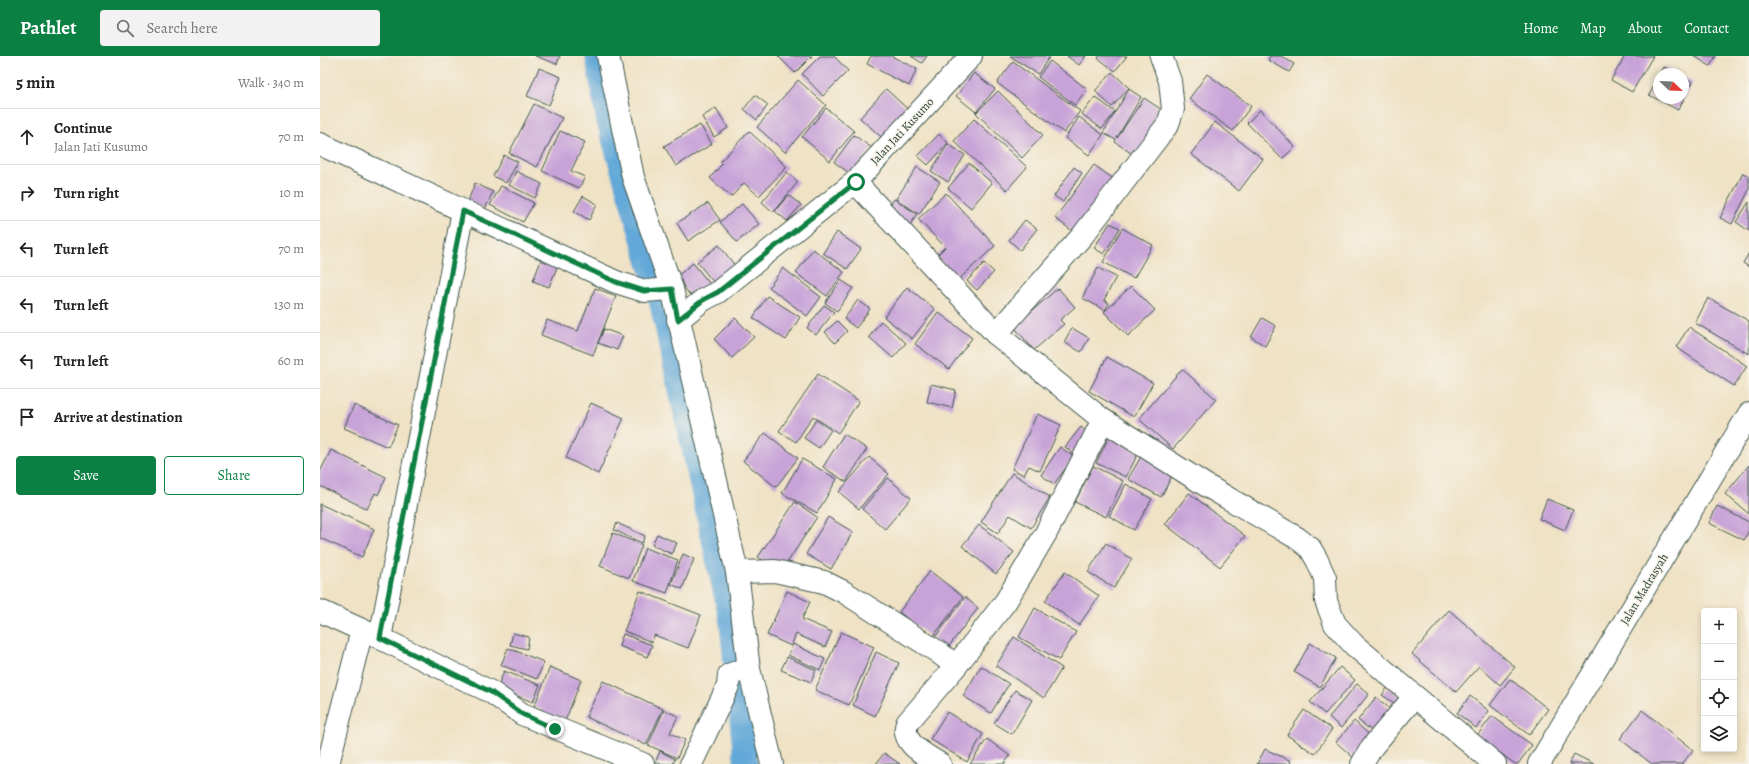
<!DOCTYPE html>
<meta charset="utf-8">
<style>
body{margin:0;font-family:Alegreya,serif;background:#f2f2f2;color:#222}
.controls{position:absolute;right:12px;bottom:12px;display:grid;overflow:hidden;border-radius:4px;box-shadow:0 2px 6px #0003}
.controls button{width:36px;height:36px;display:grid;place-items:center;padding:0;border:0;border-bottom:1px solid #e0e0e0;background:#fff;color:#222;font:20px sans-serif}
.compass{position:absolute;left:1333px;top:12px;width:36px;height:36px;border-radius:50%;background:#fff;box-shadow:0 2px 6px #0003;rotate:113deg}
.stop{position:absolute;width:12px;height:12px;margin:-9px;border:3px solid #0b8043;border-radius:50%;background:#fff}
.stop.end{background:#0b8043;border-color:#fff;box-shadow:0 1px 4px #0008}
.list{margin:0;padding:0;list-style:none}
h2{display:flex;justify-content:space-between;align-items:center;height:52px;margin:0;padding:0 16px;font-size:17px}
h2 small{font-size:13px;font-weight:400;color:#767676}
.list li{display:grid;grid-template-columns:26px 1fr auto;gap:12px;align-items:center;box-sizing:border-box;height:56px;padding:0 16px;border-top:1px solid #e0e0e0}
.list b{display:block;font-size:15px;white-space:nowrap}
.list p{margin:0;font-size:13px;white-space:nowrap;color:#767676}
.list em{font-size:13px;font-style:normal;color:#767676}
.actions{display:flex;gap:8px;padding:12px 16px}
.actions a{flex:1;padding:9px 0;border:1px solid #0b8043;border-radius:4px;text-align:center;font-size:14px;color:#0b8043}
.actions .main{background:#0b8043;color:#fff}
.icon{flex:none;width:22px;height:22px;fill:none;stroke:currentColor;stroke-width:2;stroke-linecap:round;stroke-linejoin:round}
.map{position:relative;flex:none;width:1429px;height:708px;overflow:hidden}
header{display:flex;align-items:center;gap:24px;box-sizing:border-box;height:56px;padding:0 20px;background:#0b8043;color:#fff}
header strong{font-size:19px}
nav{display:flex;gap:22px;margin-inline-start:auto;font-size:14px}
.search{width:280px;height:36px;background:#f2f2f2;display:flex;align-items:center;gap:10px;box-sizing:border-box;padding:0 14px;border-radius:4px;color:#767676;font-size:15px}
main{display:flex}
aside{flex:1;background:#fff}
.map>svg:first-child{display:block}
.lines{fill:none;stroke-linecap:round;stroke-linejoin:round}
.canal{stroke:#62a8d8;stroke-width:24}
.building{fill:#c8a3d8}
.street-casing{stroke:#3e564a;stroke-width:24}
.street{stroke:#fff;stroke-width:22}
.route{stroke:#0b8043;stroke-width:5}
.labels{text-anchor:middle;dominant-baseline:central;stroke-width:3;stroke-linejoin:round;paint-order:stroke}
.street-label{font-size:12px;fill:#1f3d34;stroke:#f7f3e8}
</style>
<header>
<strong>Pathlet</strong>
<div class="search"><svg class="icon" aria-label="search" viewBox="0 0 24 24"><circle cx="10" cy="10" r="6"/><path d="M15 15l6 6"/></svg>Search here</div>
<nav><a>Home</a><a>Map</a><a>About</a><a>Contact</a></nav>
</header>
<main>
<aside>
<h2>5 min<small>Walk · 340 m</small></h2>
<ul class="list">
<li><svg class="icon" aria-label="ahead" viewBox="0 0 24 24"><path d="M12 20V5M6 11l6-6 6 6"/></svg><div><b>Continue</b><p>Jalan Jati Kusumo</p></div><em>70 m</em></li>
<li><svg class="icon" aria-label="right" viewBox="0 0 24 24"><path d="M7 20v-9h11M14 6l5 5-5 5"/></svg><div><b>Turn right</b></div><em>10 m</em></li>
<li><svg class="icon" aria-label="left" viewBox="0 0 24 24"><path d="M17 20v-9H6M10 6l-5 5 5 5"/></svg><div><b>Turn left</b></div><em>70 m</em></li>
<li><svg class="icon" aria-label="left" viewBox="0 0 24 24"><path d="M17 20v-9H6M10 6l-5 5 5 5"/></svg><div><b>Turn left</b></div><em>130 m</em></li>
<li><svg class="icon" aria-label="left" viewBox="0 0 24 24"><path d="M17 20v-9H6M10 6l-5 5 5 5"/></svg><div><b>Turn left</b></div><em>60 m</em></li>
<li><svg class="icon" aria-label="arrive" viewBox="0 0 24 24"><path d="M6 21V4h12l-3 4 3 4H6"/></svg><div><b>Arrive at destination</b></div></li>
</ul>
<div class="actions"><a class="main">Save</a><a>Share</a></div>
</aside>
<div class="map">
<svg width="1429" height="708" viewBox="0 0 1429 708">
<rect width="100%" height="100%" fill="#f7f3e8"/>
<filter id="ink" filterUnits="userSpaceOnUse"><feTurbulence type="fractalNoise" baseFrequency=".025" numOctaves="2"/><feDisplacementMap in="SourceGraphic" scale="8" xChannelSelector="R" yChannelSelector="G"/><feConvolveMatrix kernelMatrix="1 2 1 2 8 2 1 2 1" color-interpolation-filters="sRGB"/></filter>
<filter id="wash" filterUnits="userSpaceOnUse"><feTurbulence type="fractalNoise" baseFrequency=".012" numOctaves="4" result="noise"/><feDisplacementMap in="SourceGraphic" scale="16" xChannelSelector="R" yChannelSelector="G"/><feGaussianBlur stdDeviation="0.9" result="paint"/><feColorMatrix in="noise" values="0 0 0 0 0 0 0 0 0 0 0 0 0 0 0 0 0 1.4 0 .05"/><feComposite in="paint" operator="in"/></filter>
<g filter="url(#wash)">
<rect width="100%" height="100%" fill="#efe2c5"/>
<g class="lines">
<path class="canal" d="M277,0l11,64 54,186 69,314 15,144"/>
</g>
<g id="blocks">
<g class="building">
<path d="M215,0h25l-3,8z"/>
<path d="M458,0h34l-17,17z"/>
<path d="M500,0h14l14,15 -25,25 -21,-22z"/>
<path d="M551,0h20l26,13 -8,17 -42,-22z"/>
<path d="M591,0h16l-5,7z"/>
<path d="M690,0h40l-12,18z"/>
<path d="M747,0h19l-7,9z"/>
<path d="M779,0h28l-12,15 -17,-13z"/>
<path d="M950,0h11l13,8 -5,8 -21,-12z"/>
<path d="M1305,0h28l-21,36 -21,-12z"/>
<path d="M1374,0h22l-6,10z"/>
<path d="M730,5l37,28 -12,16 -37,-28z"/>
<path d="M693,6l67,49 -16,22 -67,-50z"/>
<path d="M1344,11l14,7h-18z"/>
<path d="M219,12l22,9 -12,28 -22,-9z"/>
<path d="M792,16l17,16 -17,19 -17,-16z"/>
<path d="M654,17l21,16 -19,23 -20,-16z"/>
<path d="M887,18l44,32 -18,25 -44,-32z"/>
<path d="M1339,21v21h24v-21l10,5 -15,28 -29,-15z"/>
<path d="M478,24l28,25 -41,47 -28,-25z"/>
<path d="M566,33l28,26 -26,28 -28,-25z"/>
<path d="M809,33l12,8 -24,41 27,-40 21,14 -30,44 -20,-14 1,-2 -13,-7z"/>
<path d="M678,35l45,44 -21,23 -46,-45z"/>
<path d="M435,39l13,10 -11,15 -13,-11z"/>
<path d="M775,41l20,15 -13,17 -20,-15z"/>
<path d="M214,48l28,14 -25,49 -28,-14z"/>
<path d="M396,52l12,20 -14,9 -12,-20z"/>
<path d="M506,52l28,23 -24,30 -28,-24z"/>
<path d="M940,54l35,37 -13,12 -35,-36z"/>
<path d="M759,61l24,18 -14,20 -24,-17z"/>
<path d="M654,63l53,48 -20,23 -53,-49z"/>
<path d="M895,66l48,37 -24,32 -48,-37z"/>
<path d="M380,69l12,19 -36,22 -12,-20z"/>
<path d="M240,75l25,11 -14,29 14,6 -6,11 -37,-17z"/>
<path d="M429,75l38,36 -28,29 -15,-13 -13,14 -21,-19 12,-14 -2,-2z"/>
<path d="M619,78l9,9 -20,22 -10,-9z"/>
<path d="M534,79l18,13 -20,27 -18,-13z"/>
<path d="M628,88l17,11 -17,27 -17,-11z"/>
<path d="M184,99l14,7 -12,21 -13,-7z"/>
<path d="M649,107l23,20 -21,25 -23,-20z"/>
<path d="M774,109l24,17 -39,54 -24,-18z"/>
<path d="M597,111l23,15 -21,32 -23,-15z"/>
<path d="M754,111l8,6 -19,29 -9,-6z"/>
<path d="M196,115l26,13 -7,14 -26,-13z"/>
<path d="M467,116l11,10 -25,30 -11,-10z"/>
<path d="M1423,117l6,3v14l-17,34 -12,-6z"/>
<path d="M155,127l18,9 -8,17 -17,-8z"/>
<path d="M181,130l33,17 -11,19 -33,-17z"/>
<path d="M626,137l49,53 -37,34 -22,-24 9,-9 -27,-28z"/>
<path d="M468,139l13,10 -14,16 -12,-10z"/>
<path d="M263,140l14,8 -8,16 -15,-9z"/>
<path d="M574,143l23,15 -9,14 -23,-15z"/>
<path d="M1429,146v29l-13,-9z"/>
<path d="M388,147l12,17 -32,21 -11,-18z"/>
<path d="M422,148l17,20 -22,18 -17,-20z"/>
<path d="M705,164l12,9 -17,21 -11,-10z"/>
<path d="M790,167l10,5 -16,26 -10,-6z"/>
<path d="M802,172l31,17 -19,33 -31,-16z"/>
<path d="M517,176l24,17 -14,20 -24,-16z"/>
<path d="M399,189l17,22 -21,17 -18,-22z"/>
<path d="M493,193l31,23 -17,24 -31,-23z"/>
<path d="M1429,197v14l-6,-4z"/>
<path d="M222,202l16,7 -9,22 -16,-6z"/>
<path d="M373,207l21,26 -18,14 -20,-26z"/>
<path d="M664,207l10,9 -17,18 -10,-9z"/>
<path d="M463,212l38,29 -14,19 -38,-29z"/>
<path d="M778,212l18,9 -12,23 5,3 -4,7 -23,-12z"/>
<path d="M521,224l12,8 -16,23 -12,-8z"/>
<path d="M811,230l24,24 -27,26 -24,-24z"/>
<path d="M587,231l28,22 -23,30 -28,-22z"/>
<path d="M275,232l21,8 -23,59 -52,-20 6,-15 31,11z"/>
<path d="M738,232l17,19 -15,13 4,4 -30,26 -20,-23z"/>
<path d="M447,240l33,21 -14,23 -33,-22z"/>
<path d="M1388,242l41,23v33l-54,-31z"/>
<path d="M538,244l12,9 -14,19 -12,-9z"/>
<path d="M504,249l10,7 -18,23 -9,-7z"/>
<path d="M618,256l34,26 -23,31 -34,-25z"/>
<path d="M415,262l19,19 -22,21 -18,-19z"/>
<path d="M942,262l14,8 -11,20 -14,-9z"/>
<path d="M517,265l10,10 -12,12 -10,-11z"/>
<path d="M561,265l25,22 -13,15 -24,-21z"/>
<path d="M1369,271l58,39 -13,20 -58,-39z"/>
<path d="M752,272l17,10 -8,14 -17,-10z"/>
<path d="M284,273l19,7 -6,14 -19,-7z"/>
<path d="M787,301l46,26 -19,34 -45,-26z"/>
<path d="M862,313l34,30 -43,50 -34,-30z"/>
<path d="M498,318l41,27 -21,32 -25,-17 -17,26 -17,-11z"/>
<path d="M611,328l25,6 -4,18 -25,-6z"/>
<path d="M271,347l33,15 -26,56 -32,-16z"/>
<path d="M34,349l44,20 -10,22 -44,-19z"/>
<path d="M717,358l24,11 -21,46 -11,-5 -5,9 -12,-6z"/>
<path d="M496,364l15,10 -12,18 -15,-10z"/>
<path d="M761,371l9,8 -15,20 -10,-8z"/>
<path d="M445,377l33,25 -22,29 -33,-26z"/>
<path d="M524,378l23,15 -21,33 -23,-15z"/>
<path d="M789,381l30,15 -13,25 -30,-14z"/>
<path d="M740,391l14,10 -20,27 -13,-9z"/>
<path d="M11,394l55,27 -8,18 -3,-2 -8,16 -47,-23v-14z"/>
<path d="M822,399l32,17 -13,25 -33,-18z"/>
<path d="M549,401l20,17 -30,35 -20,-17z"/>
<path d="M482,403l35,20 -20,34 -35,-20z"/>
<path d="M1429,409v49l-24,-20z"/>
<path d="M773,410l30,15 -17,36 -31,-15z"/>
<path d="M692,417l38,24 -19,31 -21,-13 -12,18 -17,-11z"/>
<path d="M568,422l23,20 -26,31 -23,-20z"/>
<path d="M806,428l26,15 -18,31 -25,-14z"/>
<path d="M869,437l56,43 -25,31 -55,-43z"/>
<path d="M1227,443l26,11 -8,20 -26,-11z"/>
<path d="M475,446l22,15 -36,55 -23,-15z"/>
<path d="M0,448l54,25 -12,28 -42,-19z"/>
<path d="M1397,450l32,16v8l-5,10 -35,-17z"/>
<path d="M508,461l25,15 -22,37 -25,-15z"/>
<path d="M297,467l28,13 -3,7 -28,-13z"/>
<path d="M659,469l35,27 -18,22 -34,-28z"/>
<path d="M293,477l29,12 -13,33 -29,-12z"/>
<path d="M337,478l20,9 -5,11 -20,-9z"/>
<path d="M786,487l26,16 -18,29 -26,-16z"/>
<path d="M325,492l33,12 -11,33 -34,-12z"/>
<path d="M363,498l11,5 -12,30 -11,-5z"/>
<path d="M610,515l33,26 -31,41 -33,-26z"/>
<path d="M745,516l34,24 -20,29 -34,-24z"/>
<path d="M320,535l61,24 -13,33 -34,-13 -2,7 -28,-11z"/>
<path d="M467,535l23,11 -8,17 30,13 -7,15 -29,-13 -5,12 -24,-11z"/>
<path d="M645,541l13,11 -32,42 -13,-10z"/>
<path d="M715,552l41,24 -17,28 -40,-23z"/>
<path d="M1129,554l66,57 -15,18 -21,-19 -23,26 -44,-38z"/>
<path d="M521,576l33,15 -25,58 -34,-15z"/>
<path d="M193,577l16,4 -2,12 -17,-4z"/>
<path d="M303,578l29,11 -5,12 -28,-11z"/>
<path d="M694,581l48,31 -18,30 -48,-32z"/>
<path d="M990,587l26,15 -16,29 -26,-15z"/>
<path d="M473,588l32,15 -5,11 -32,-15z"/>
<path d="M188,592l36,14 -7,17 -36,-14z"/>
<path d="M556,596l23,11 -24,53 -22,-11z"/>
<path d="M467,601l29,13 -5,12 -30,-12z"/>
<path d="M661,610l28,18 -18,29 -28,-17z"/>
<path d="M230,611l31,13 -19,49 -23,-9 4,-10 -9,-3z"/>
<path d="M1020,611l15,13 -30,34 -15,-12z"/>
<path d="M184,615l36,14 -7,17 -36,-14z"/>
<path d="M1190,623l38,30 -19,26 -39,-30z"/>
<path d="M283,625l60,28 -17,36 -60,-28z"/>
<path d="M1037,628l12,10 -28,34 -12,-11z"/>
<path d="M1068,631l17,12 -5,8 -18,-12z"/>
<path d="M695,634l17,10 -20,34 -18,-11z"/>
<path d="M1150,640l19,15 -13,17 -19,-15z"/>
<path d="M1056,641l20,17 -18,22 -20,-16z"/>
<path d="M344,654l14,6 -8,17 15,7 -8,18 -29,-13z"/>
<path d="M984,654l28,19 -17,25 -28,-19z"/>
<path d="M1322,654l51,40 -11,14h-30l-32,-25z"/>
<path d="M627,656l36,22 -16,28 -37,-23z"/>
<path d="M1172,660l40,29 -14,19h-3l-38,-28z"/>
<path d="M1034,665l20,18 -18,21 -20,-18z"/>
<path d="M667,683l23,17 -6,8h-34z"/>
<path d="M945,693l26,12 -1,3h-33z"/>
<path d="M340,695l15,8 -2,5 -18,-1z"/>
<path d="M564,697l16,11h-24z"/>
<path d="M1254,698l20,10h-25z"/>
</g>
</g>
</g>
<g filter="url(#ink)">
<use href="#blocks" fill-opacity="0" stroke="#3e564a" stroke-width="1"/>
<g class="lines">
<g class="street-casing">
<g id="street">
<path d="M288,0l25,121 39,112 65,283 12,97 23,95"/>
<path d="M0,88l296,138 29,9 27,-2"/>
<path d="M535,126l141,152 107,86 104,66 90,52 13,10 7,12 8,18 1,23 9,23 19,21 141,119"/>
<path d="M143,155l-83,427 111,54 31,22 121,50"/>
<path d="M358,264l25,-20 15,-8 137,-110 116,-126"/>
<path d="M676,278l87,-99 85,-111 5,-15 -3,-28 -9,-25"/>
<path d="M417,516l38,-1 49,11 20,10 94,60 18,14 50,-65 40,-68 57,-113"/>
<path d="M0,555l55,25"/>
<path d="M8,708l34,-134"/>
<path d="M371,708l37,-78 1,-11 12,-5 8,-1"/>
<path d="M620,708c-14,-9 -40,-20 -33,-41l49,-57"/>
<path d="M1042,708l10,-17 42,-50"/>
<path d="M1219,708l210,-350"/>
</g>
</g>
<use href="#street" class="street"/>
</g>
</g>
<g class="lines" filter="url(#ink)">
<path class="route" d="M235,673l-33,-15 -31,-22 -111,-54 83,-427 153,71 28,9 28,-2 6,31 25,-20 15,-8 138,-110"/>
</g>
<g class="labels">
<g class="street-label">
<text transform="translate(582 75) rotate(-47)">Jalan Jati Kusumo</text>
<text transform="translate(1324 533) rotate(-59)">Jalan Madrasyah</text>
</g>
</g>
</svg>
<div class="controls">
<button>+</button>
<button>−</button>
<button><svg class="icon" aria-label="locate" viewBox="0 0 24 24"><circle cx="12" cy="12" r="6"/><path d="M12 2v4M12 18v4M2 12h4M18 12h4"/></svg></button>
<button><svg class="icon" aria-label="layers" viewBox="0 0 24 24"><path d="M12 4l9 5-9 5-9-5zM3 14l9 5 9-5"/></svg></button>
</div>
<svg class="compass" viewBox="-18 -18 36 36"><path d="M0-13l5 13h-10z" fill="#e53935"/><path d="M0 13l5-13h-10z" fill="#767676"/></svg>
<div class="stop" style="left:536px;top:126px"></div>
<div class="stop end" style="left:235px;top:673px"></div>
</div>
</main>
